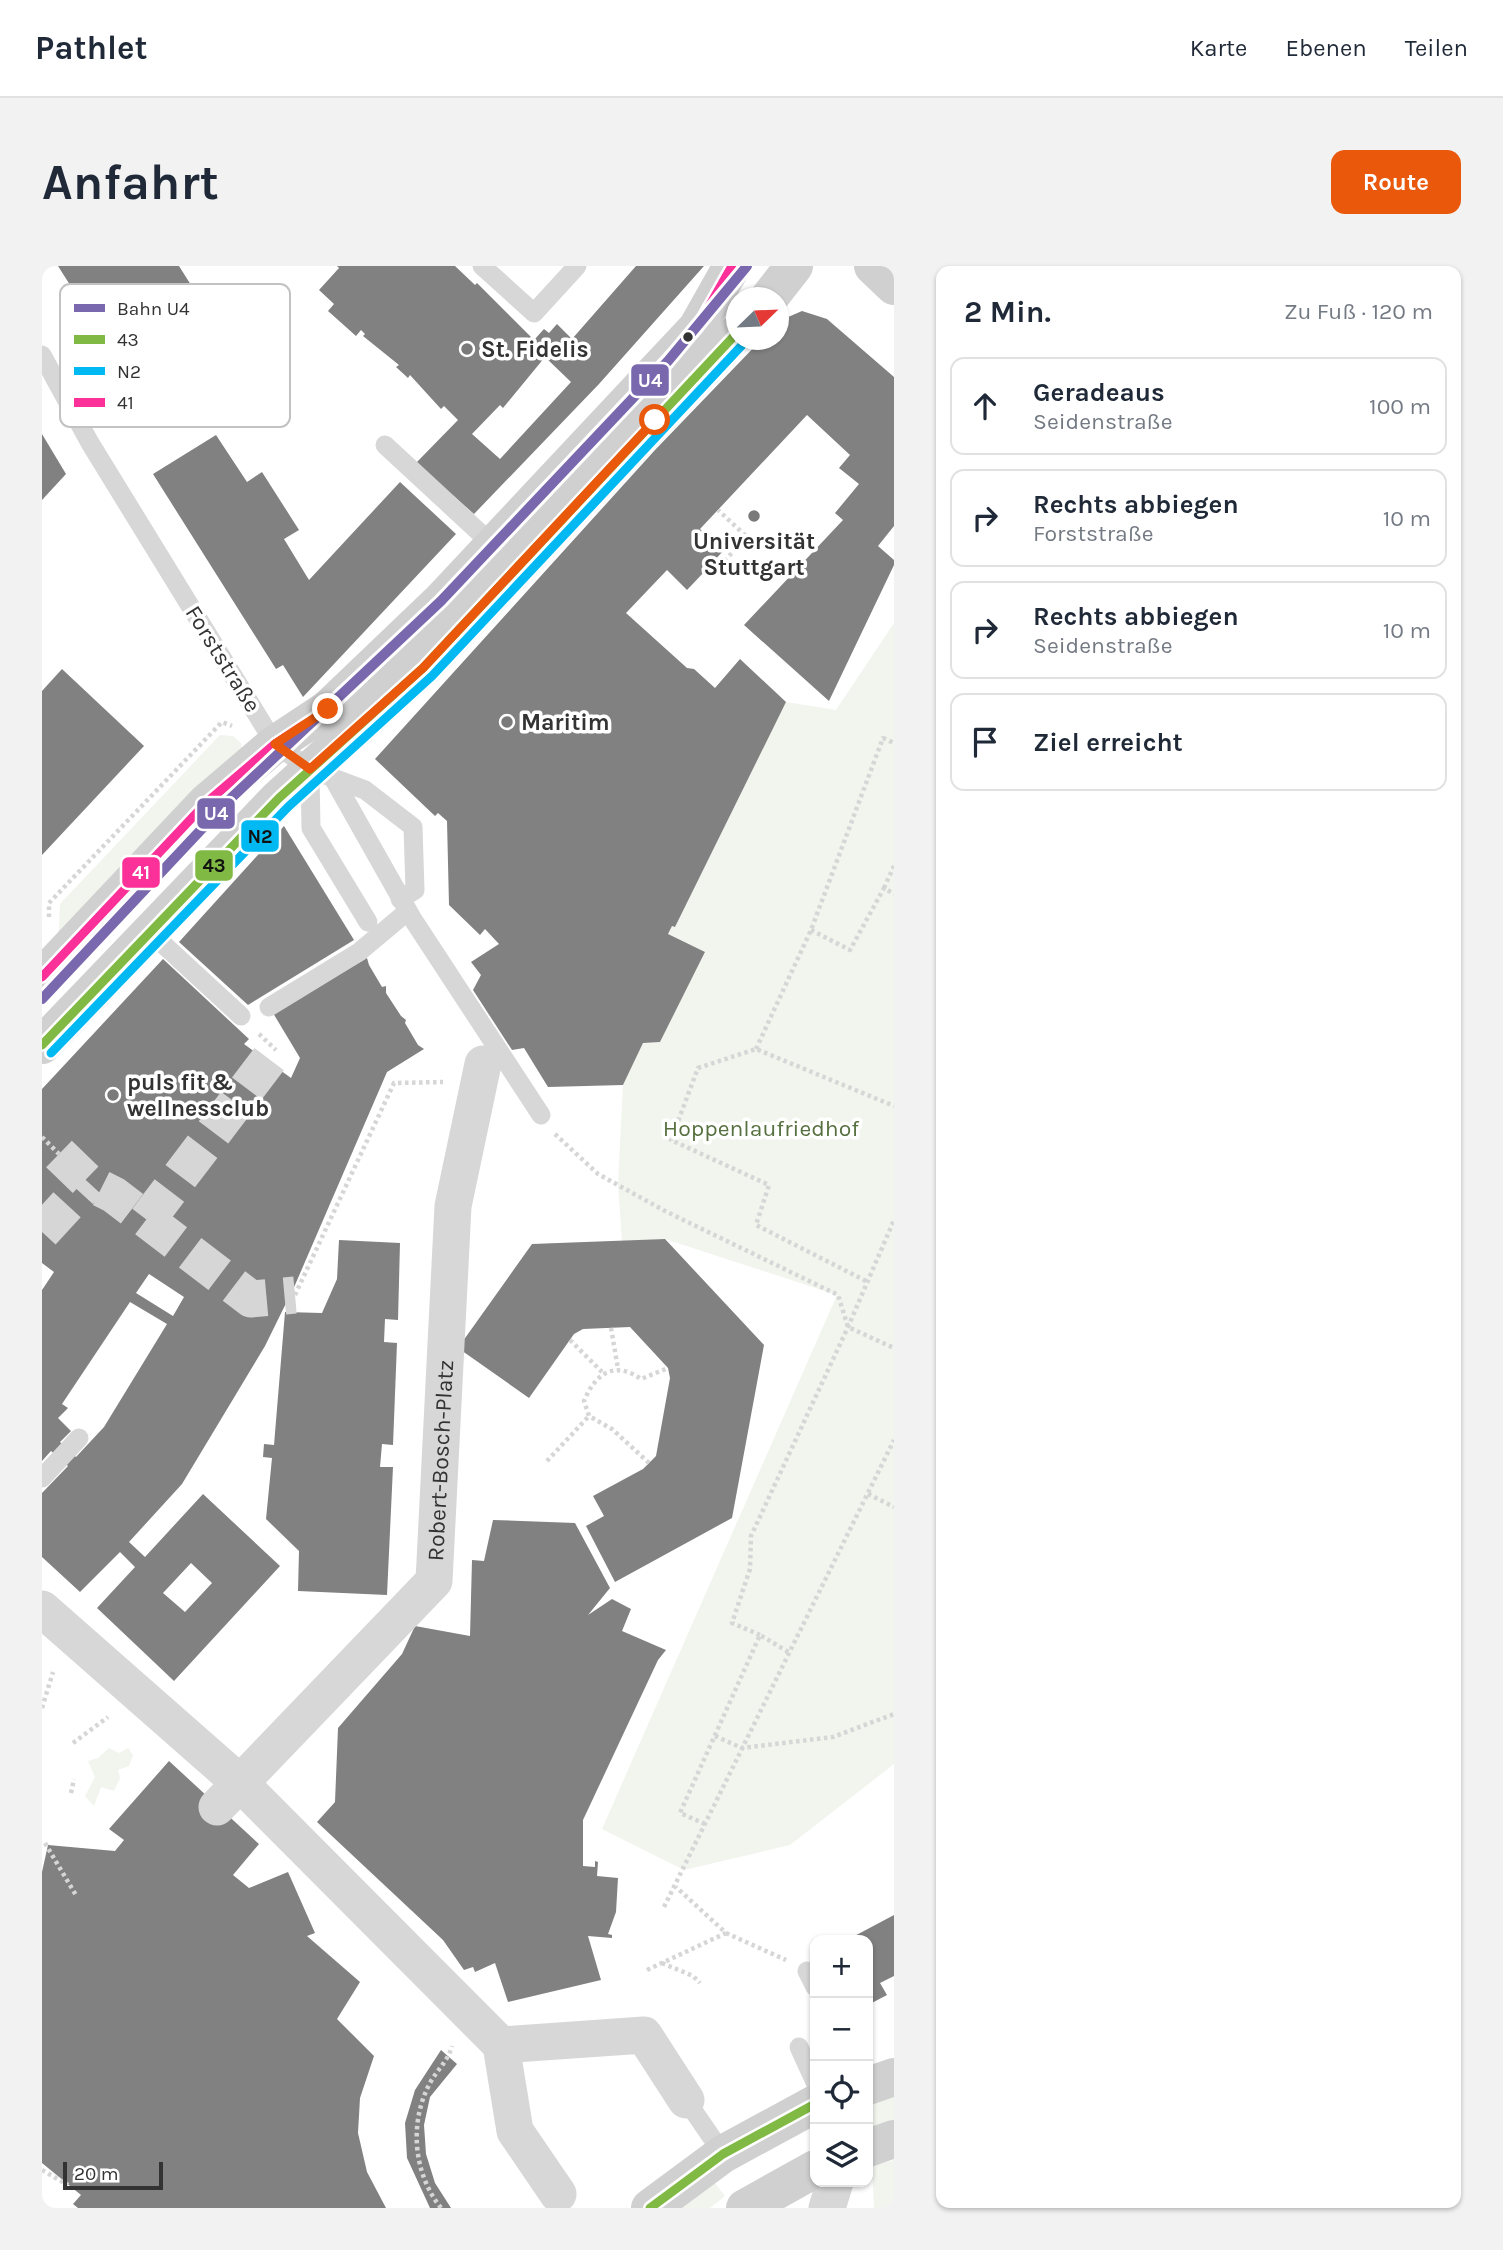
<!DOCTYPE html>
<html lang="de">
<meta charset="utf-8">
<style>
body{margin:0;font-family:Karla,sans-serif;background:#f2f2f3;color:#1f2937}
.controls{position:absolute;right:21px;bottom:21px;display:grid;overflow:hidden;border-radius:14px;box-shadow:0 2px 5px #0004}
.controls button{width:63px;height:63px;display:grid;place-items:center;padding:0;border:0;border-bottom:2px solid #e0e1e3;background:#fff;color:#1f2937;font:35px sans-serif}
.compass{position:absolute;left:684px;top:21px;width:63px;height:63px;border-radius:50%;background:#fff;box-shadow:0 2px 5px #0004;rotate:67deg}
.scale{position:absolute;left:21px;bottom:18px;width:100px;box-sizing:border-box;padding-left:7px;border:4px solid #333;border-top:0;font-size:19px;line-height:24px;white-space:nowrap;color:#333;-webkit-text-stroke:5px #fff;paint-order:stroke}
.stop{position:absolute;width:21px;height:21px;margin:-16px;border:5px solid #ea580c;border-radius:50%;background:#fff}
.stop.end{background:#ea580c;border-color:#fff;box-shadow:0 2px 7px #0008}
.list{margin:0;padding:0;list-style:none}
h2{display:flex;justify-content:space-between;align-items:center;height:91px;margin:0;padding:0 28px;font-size:30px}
h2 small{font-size:23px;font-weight:400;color:#747a83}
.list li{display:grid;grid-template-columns:46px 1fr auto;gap:21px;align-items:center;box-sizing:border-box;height:98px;margin:0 14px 14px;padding:0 14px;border:2px solid #e0e1e3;border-radius:14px}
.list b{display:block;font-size:26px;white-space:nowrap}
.list p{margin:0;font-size:23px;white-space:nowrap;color:#747a83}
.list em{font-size:23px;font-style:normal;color:#747a83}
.icon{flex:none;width:38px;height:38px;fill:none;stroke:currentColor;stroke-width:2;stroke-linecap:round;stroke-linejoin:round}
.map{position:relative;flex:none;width:852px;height:1942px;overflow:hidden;border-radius:14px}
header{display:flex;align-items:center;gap:42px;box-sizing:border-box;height:98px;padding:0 35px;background:#fff;border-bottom:2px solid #e0e1e3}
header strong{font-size:33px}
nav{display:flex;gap:38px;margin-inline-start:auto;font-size:24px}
.intro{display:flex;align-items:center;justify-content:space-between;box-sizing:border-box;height:168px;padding:0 42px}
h1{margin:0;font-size:49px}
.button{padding:18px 32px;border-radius:14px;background:#ea580c;color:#fff;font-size:24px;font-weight:700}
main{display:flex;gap:42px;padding:0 42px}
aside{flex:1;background:#fff;border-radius:14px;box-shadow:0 2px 5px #0004}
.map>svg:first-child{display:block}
.green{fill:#f1f5ed}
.building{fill:#818181;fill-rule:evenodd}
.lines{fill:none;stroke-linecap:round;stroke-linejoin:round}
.street-tunnel{stroke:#d6d6d6;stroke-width:37;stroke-dasharray:37 18;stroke-linecap:butt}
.path{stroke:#d6d6d6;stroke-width:4.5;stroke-dasharray:3.5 3.5;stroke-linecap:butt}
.lane{stroke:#d7d7d7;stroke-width:19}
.street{stroke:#d7d7d7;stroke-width:37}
.secondary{stroke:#d0d0d0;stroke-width:38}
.bus-1-casing{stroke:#fff;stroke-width:14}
.bus-2-casing{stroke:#fff;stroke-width:14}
.bus-3-casing{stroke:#fff;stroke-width:14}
.bus-1{stroke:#80ba44;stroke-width:9}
.bus-2{stroke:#00b9f2;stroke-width:9}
.bus-3{stroke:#fb3199;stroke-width:9}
.rail-1-casing{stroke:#fff;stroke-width:16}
.rail-1{stroke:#7a68ae;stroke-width:10}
.route{stroke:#ea580c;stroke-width:9}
.bus-dot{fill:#333;stroke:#fff;stroke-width:2.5}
.poi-dot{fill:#7a7a7a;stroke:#fff;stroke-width:2.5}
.labels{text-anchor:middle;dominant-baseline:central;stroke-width:7;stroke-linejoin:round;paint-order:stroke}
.poi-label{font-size:23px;font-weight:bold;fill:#333;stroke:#fff;text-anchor:start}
.street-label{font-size:23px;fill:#333;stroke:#fff}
.park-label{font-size:23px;fill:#56703f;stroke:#fff}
.key{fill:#fff;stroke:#c2c2c2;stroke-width:2}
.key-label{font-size:19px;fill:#333}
.line-badge{stroke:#fff;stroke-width:2.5}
.badge-label{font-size:19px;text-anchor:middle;font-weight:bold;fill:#fff}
.pale-badge-label{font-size:19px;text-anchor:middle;font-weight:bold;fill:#111}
</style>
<header>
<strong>Pathlet</strong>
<nav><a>Karte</a><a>Ebenen</a><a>Teilen</a></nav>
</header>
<div class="intro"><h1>Anfahrt</h1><a class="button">Route</a></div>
<main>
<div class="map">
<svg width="852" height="1942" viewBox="0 0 852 1942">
<rect width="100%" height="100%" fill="#fff"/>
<g class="green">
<path d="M852,357v1141l-104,81 -106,25 -82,-41 235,-534 -172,-56 -43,2 -4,-56 5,-100 20,-42 17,-1 45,-89 -37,-19 4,-8 3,1 111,-225 50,8z"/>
<path d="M178,469l13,1 8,7 2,15 -185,191 2,-45z"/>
<path d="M67,1482l10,5 9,-5 5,7 -4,11 -11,4 2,8 -6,13 -13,-4 -7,19 -9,-10 10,-19 -7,-16 10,-3z"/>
<path d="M852,1827v27l-26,8v-27z"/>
<path d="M852,1894v48h-20l-2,-42z"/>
<path d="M671,1915l12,15 -15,12h-31z"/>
</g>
<g class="building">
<path d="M16,0h121l41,65 -6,4 9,15 -28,17 -9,-14 -16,10 5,8 -36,23z"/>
<path d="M295,0h118l20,19 2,-2 57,57 10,-11 5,4 8,-9 15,15 64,-73h68l-105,118 -125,130 -58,-51 42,-43 -14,-14 -3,3 -31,-34 -2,3 -12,-11 3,-2 -36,-29 2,-2 -4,-4 -5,6 -28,-25 6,-7 -15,-14 20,-22zM503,91l26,25 -71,77 -28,-25 28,-29 3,3z"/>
<path d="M760,45l25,8 67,58v149l-16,20 16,14v5l-65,136 -85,-76 99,-105 -8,-7 24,-29 -20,-16 11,-13 -43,-40 -107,114 23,22 -18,20 -18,19 -20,-20 -41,43 61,55 7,1 21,19 25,-29 46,43 -111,225 -3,-1 -4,8 37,18 -45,90 -17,1 -20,42 -75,2 -24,-39 -12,2 -39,-60 8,-15 -10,-13 28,-18 -14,-15 -5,6 -31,-30 -2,-84 -9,-8 -3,3 -60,-57 280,-309 106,-110h18v-19z"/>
<path d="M0,168l24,40 -24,26z"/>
<path d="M174,169l31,47 15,-10 37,58 -15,9 25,41 91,-98 56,52 -153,163 -20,-32 -7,4 -123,-195z"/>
<path d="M20,403l82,77 -102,109v-164z"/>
<path d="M242,560l70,114 -106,65 -69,-63z"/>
<path d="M325,692l2,7 13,22 4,-1v7l15,23 5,4 -1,3 13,22 6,4 -37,23 -92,213 -30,61 -83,138 -53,58 16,15 58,-63 77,72 -106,115 -77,-73 38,-41 -15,-15 -40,40 -38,-35v-64l26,-27 -17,-15 -9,10v-171l12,-18 -12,-9v-174l121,-130 86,80 -5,5 47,34 9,-20 -27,-45zM107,1008l35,23 -11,19 -37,-23zM88,1036l37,22 -63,103 -28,30 -16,-15 11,-11 -13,-13 10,-10 -6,-4zM149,1297l21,20 -27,29 -22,-19z"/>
<path d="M623,973l99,106 -32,173 -117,64 -29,-56 18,-10 -11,-20 50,-27 13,-13 14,-78 -2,-10 -38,-41 -47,2 -9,5 -45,64 -71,-50 74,-104z"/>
<path d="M297,974l61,3 -2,77 -13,-1 -1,23 13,1 -4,102 -11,-1 -2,23h13l-6,128 -89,-4 1,-40 -33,-32 6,-61 -9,-1 1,-13 10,1 11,-133 37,1 15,-34z"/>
<path d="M451,1254l82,3 35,65 -22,27 24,-16 19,10 -9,22 44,19 -8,10 -75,160v46l12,1v-6l3,1 -1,14 21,2 -2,34 -8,22 4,1v3l-24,-2 13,44 -93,22 -13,-39 -20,9 -2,-5 -9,3 -21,-30 -126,-118 18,-20 3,-74 64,-74 13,-28 55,10 2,-76 12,1z"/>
<path d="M127,1495l90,83 -26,31 16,13 39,-16 27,61 -8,3 53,46 -23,37 37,37 -14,42 -2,35 9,39 19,36h-308l-5,-4 8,-9 -39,-32v-291l6,-27 67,6 9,-11 -15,-11z"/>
<path d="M852,1649v61l-14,7 7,12 -19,10v-65h-21z"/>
<path d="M399,1784l16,14 -27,33 -6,28 2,29 9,29 16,25h-21l-23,-50 -2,-35 10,-33z"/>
</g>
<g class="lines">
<g class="street-tunnel">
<path d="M17,888l29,28 26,13 137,104 44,-4"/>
<path d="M105,954l129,-170"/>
<path d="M0,966l46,-50"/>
</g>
<g class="path">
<path d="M663,305l5,5 37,-39 -29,-27"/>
<path d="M842,622l10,-22"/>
<path d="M7,651v-14l173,-181 10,4"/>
<path d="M769,664l39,20 34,-62 10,6"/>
<path d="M217,768l17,16"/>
<path d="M714,783l55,-119 72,-192 11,5"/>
<path d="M513,868l43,40 67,37 173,84 10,32 46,21"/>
<path d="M0,871l17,17"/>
<path d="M824,1015l-110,-56 13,-40 -98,-45 27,-72 58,-19 138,57"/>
<path d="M253,1029l99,-212 49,-1"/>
<path d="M569,1062l7,41"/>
<path d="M528,1074l32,32"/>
<path d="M505,1195l42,-45"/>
<path d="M607,1197l-37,-34 -23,-13 -5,-15c11,-27 30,-41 57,-22l27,-11"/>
<path d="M826,1228l26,13"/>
<path d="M718,1369l-28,-12 18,-54 1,-33 97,-209 46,-107"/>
<path d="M0,1442l11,-36"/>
<path d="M673,1470l27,12 91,-11 61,-23"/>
<path d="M31,1477l35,-26"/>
<path d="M29,1527l3,-14"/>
<path d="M663,1558l-25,-11 80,-178 30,18"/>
<path d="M3,1577l32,54"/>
<path d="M622,1641l230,-467"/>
<path d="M684,1667l60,27"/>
<path d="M620,1697l31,13 7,7"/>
<path d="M605,1704l79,-37 -50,-46"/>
<path d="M0,1904l26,15"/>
<path d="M399,1942c-28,-35 -32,-86 -11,-125 7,-13 18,-22 22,-37"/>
</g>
<g class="lane">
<path d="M440,0l52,47 43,-47"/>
<path d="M0,89l48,88 185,301 35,25 23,9 79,140 129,197"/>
<path d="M343,179l108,100"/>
<path d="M268,507l1,55 57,94"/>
<path d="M291,512l32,12 48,37 2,63 -15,9"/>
<path d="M109,667l90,83"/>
<path d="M227,741l90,-55 49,-41"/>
<path d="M0,1212l37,-40"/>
<path d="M765,1705l8,16"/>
<path d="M757,1781l16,35"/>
<path d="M644,1834l37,54"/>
</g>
<g class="street">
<path d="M0,1343l199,175 260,261"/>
<path id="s1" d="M175,1541l217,-226 19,-375 30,-142"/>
<path d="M516,1928l-43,-63 -14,-86 143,-10 42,65"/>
<path d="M785,1942l8,-26"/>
</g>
<g class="secondary">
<path d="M831,0l21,20"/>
<path d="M727,32l25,-32"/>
<path d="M0,711l164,-174 69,-59 53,-35 113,-108 256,-273 35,-62"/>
<path d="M0,779l237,-247 144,-130 313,-334"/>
<path d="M826,1820l26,-9"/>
<path d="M826,1882l26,-9"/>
<path d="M608,1942l73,-54 92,-50"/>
<path d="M703,1942l70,-39"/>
</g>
<g class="bus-1-casing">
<g id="bus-1">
<path d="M0,779l237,-247 144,-130 313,-334"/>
<path d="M608,1942l73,-54 92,-50"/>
</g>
</g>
<g class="bus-2-casing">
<path id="bus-2" d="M9,787l237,-246 144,-131 313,-334"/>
</g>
<g class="bus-3-casing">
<path id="bus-3" d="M0,711l164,-174 69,-59 53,-35 113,-108 256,-273 35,-62"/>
</g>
<use href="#bus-1" class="bus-1"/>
<use href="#bus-2" class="bus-2"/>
<use href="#bus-3" class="bus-3"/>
<g class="rail-1-casing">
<path id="rail-1" d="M0,733l186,-198 213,-200 227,-240 79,-95"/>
</g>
<use href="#rail-1" class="rail-1"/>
</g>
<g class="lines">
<path class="route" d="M286,443l-53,35 35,25 113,-101 232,-248"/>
</g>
<circle class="bus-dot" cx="646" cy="71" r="6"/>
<g class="poi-dot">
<circle cx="425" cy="83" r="7"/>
<circle cx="712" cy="250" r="7"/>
<circle cx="465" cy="456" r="7"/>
<circle cx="71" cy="829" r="7"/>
</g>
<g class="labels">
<g class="poi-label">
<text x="439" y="83">St. Fidelis</text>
<text x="712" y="275" text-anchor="middle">Universität<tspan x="712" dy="26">Stuttgart</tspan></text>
<text x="479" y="456">Maritim</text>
<text x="85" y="816">puls fit &amp;<tspan x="85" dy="26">wellnessclub</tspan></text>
</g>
<g class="street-label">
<text transform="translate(181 393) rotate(58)">Forststraße</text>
<text stroke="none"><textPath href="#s1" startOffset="434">Robert-Bosch-Platz</textPath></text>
</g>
<g class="park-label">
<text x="719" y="862">Hoppenlaufriedhof</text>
</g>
</g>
<rect x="18" y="18" width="230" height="143" rx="10" class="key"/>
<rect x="32" y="38" width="31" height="8" fill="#7a68ae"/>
<rect x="32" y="69" width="31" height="9" fill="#80ba44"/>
<rect x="32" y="101" width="31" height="8" fill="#00b9f2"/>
<rect x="32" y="132" width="31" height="9" fill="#fb3199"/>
<g class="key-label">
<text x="75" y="49">Bahn U4</text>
<text x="75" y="80">43</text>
<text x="75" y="112">N2</text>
<text x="75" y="143">41</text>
</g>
<g class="line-badge">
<rect x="588" y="97" width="40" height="34" rx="7" fill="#7a68ae"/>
<rect x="154" y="531" width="40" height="33" rx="7" fill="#7a68ae"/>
<rect x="198" y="553" width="40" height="34" rx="7" fill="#00b9f2"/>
<rect x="152" y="583" width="40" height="33" rx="7" fill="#80ba44"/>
<rect x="79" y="590" width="40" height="33" rx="7" fill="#fb3199"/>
</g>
<g class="badge-label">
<text x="608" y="121">U4</text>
<text x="174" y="554">U4</text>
<text x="99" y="613">41</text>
</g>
<g class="pale-badge-label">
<text x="218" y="577">N2</text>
<text x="172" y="606">43</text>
</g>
</svg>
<div class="controls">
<button>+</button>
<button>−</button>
<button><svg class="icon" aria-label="locate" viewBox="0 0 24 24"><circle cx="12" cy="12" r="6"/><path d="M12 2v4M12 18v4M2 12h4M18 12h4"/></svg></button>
<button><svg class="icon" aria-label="layers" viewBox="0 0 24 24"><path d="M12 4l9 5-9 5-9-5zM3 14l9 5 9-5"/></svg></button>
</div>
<svg class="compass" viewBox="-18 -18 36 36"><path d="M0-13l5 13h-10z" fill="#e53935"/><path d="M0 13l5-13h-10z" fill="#747a83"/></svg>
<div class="scale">20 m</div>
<div class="stop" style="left:613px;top:154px"></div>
<div class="stop end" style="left:286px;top:443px"></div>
</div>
<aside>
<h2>2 Min.<small>Zu Fuß · 120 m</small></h2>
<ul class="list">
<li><svg class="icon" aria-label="ahead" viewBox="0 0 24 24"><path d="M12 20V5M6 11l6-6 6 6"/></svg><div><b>Geradeaus</b><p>Seidenstraße</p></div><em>100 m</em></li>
<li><svg class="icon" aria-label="right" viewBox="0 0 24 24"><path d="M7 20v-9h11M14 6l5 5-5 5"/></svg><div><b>Rechts abbiegen</b><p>Forststraße</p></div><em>10 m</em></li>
<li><svg class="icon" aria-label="right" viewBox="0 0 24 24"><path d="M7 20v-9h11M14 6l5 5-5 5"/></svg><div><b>Rechts abbiegen</b><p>Seidenstraße</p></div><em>10 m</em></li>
<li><svg class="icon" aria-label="arrive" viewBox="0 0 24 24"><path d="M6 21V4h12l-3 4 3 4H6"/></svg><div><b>Ziel erreicht</b></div></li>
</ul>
</aside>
</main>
